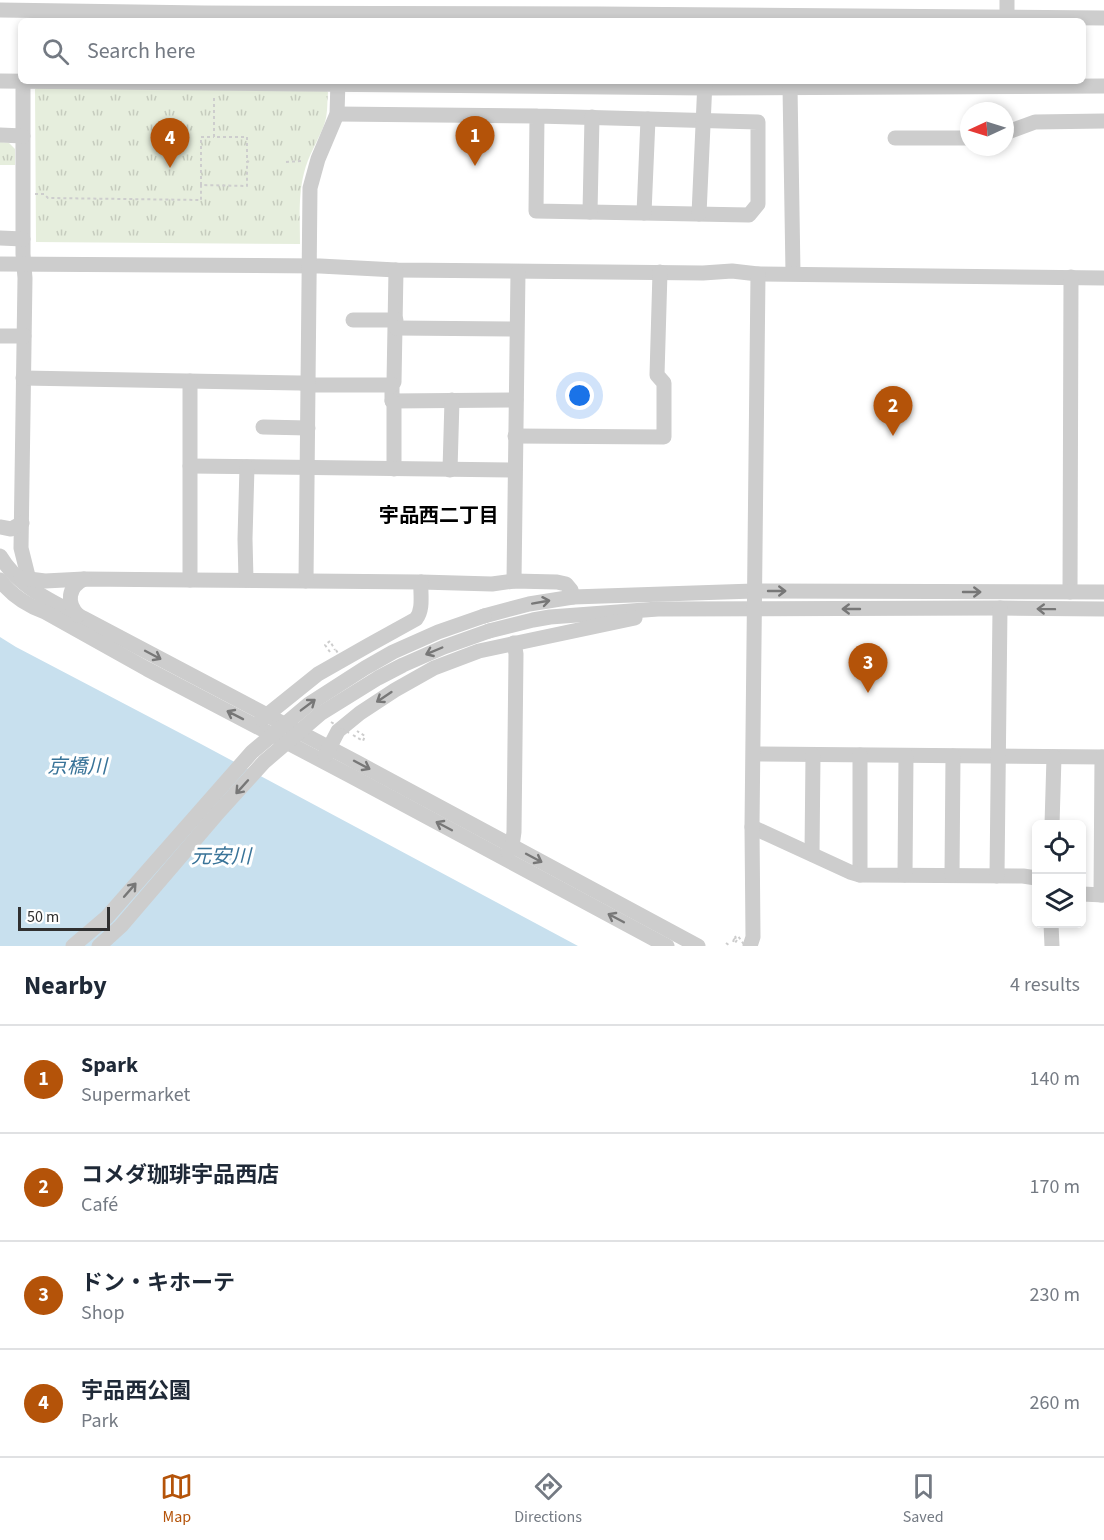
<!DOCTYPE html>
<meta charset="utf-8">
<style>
body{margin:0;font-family:"Source Sans 3","Noto Sans JP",sans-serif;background:#f2f2f3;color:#1f2937}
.controls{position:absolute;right:18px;bottom:18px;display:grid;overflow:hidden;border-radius:9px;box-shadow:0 3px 9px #0003}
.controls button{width:54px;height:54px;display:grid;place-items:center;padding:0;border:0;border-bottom:2px solid #e0e1e3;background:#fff;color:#1f2937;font:30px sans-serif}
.compass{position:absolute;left:960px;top:102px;width:54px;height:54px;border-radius:50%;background:#fff;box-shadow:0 3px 9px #0003;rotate:266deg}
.scale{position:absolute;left:18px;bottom:15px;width:92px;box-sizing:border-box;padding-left:6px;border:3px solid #303030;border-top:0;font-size:16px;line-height:21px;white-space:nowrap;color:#303030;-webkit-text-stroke:4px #fff;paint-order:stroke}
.you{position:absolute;left:580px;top:396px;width:21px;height:21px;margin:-15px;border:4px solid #fff;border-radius:50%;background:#1a73e8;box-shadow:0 0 0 9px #1a73e833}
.badge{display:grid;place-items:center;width:39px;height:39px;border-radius:50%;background:#b45309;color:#fff;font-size:20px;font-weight:700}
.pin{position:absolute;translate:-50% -50px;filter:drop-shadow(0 2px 3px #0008)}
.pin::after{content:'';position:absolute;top:32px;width:21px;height:18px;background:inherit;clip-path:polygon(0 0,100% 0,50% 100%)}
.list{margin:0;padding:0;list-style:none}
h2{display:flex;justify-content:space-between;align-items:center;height:78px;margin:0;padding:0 24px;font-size:26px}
h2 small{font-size:20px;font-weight:400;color:#747a83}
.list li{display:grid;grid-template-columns:39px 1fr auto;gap:18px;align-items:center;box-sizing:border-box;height:108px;padding:0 24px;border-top:2px solid #e0e1e3}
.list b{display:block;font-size:22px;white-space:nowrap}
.list p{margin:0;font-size:20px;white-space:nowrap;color:#747a83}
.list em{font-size:20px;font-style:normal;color:#747a83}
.icon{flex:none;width:33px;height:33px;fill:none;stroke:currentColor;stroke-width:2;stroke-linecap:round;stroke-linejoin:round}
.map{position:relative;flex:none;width:1104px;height:946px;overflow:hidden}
.search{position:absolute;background:#fff;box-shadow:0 3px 9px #0003;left:18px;right:18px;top:18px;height:66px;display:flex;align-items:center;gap:15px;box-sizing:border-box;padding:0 21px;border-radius:9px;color:#747a83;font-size:22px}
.sheet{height:510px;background:#fff}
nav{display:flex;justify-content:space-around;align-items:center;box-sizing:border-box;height:84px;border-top:2px solid #e0e1e3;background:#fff;font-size:16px;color:#747a83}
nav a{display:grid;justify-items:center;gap:3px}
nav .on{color:#b45309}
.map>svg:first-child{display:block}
.park{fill:url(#park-tufts)}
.water{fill:#c8e0ee}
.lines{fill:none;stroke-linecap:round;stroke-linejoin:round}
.path{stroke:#cdcdcd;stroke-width:2;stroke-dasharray:3 3;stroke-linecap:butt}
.minor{stroke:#cdcdcd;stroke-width:15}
.path-bridge{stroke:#cdcdcd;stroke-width:2;stroke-dasharray:3 3;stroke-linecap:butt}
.minor-bridge{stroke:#cdcdcd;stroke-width:15}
.oneway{stroke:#777}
.labels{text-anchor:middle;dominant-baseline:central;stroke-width:6;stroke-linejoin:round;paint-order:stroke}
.neighbourhood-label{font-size:20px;font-weight:bold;fill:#000;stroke:#fff}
.water-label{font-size:20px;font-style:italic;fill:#387398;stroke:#fff}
</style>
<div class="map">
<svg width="1104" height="946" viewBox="0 0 1104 946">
<defs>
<pattern id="park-tufts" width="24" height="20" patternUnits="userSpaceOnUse" patternTransform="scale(1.5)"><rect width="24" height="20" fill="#e6eedd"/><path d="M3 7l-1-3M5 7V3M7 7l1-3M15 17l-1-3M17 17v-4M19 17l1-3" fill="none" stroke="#c6ccbe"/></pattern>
</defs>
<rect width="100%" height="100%" fill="#fff"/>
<g class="park">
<path d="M39,86l284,2 5,4c-1,11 0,23 -4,33 -6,16 -16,31 -20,48 -6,23 -4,48 -4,71l-264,-2 -1,-153z"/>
<path d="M0,142l9,1 6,6v16h-15z"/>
</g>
<path class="water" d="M0,637l16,10 185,97 377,202h-578z"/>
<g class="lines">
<g class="path">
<path d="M214,98v39h33v24l2,1"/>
<path d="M286,162l16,-1"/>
<path d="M201,185v-48h13"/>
<path d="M35,194h9l4,4 153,2v-15l46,1v-25"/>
<path d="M330,652l-5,-7 5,-4 5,9"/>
<path d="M353,735l10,6 2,-5 -8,-5"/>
<path d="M734,939l-1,3 2,1 2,-3 -2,-4"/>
<path d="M726,943l4,3"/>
</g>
<g class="minor">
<path d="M0,10l204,3 395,1 505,4"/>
<path d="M1007,21v-21"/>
<path d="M0,81l705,7 399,-2"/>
<path d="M23,81v173l2,24 -4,270 7,28 7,15"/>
<path d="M790,87l3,186"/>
<path d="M337,114l200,2 221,6v82l-9,11 -213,-4 1,-95"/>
<path d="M1005,133l30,-11 69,-1"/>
<path d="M0,135l23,1"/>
<path d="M895,138h74"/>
<path d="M590,212l2,-95"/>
<path d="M644,213l4,-94"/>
<path d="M699,214l6,-133"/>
<path d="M0,238l23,1"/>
<path d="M0,264l320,2 76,4 307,3 29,-2 26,3 346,4"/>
<path d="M396,270l-2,112 -2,3v16l124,-1"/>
<path d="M353,320h43"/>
<path d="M396,328l120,1"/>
<path d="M0,336h24"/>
<path d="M23,378l277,5 15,2h77"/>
<path d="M392,401l2,3v65"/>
<path d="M263,427l45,1"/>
<path d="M515,436l149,1v-54l-7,-8 3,-103"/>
<path d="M190,466l325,4"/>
<path d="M450,470l2,-70"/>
<path d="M0,527l11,2 11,-6"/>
<path d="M0,556c20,33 51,44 83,62l275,145 340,183"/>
<path d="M21,578l24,3 39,-2 106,1 231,2 71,2 22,-3 43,1 9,2 5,6 2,7"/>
<path d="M0,580c12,16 26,25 45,32l102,57 204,107 316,170"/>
<path d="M190,580v-199"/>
<path d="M246,580l-1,-41 2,-72"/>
<path d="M306,581l4,-393 8,-29 19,-45 1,-33"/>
<path d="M514,581l4,-309"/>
<path d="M1070,592l1,-315"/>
<path d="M78,615c-12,-12 -10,-28 6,-36"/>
<path d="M484,616l45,-12 44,-7 181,-6 350,1"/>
<path d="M489,631l44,-11 17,-3 108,-8 342,-1 104,1"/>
<path d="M262,719l56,-45 51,-29 47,-26c8,-10 4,-26 5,-37"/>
<path d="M754,754l350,3"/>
<path d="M860,755v120"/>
<path d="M325,756l13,-25 22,-18 35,-23 39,-22 45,-17 156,-33"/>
<path d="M1052,825l2,-68"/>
<path d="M752,827l98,45 10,3 163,1 13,2"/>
<path d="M508,852l4,-6 2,-14 2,-178 -2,-11"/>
<path d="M812,854l1,-99"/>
<path d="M905,875l1,-119"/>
<path d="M952,875l1,-119"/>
<path d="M997,876l3,-268"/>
<path d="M1082,894l22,1"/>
<path d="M1101,895l1,-138"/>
<path d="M1051,924l1,22"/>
<path d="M750,946l3,-9 -1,-110 6,-553"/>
</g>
<g class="path-bridge">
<path d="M336,650l9,16"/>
<path d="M331,722l20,12"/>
<path d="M734,939l4,-3 7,10"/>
</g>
<g class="minor-bridge">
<path d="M73,946l34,-29 145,-165 57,-48 56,-36 28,-16 45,-20 46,-16"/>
<path d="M99,946l22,-20 95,-111 48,-53 56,-48 58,-36 25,-13 41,-18 45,-16"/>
</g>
</g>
<defs><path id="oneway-shaft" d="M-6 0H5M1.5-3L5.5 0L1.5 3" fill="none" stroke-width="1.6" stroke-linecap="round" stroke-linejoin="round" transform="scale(1.5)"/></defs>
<g class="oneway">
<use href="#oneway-shaft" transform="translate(777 591)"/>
<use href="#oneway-shaft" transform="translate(972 592)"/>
<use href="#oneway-shaft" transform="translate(541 602) rotate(-10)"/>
<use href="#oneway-shaft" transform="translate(851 609) rotate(180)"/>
<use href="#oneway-shaft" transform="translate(1046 609) rotate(-179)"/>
<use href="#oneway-shaft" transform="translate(434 651) rotate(157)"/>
<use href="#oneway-shaft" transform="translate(153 655) rotate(28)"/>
<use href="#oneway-shaft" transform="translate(384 697) rotate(146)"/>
<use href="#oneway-shaft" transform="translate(308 705) rotate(-37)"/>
<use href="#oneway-shaft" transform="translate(235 715) rotate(-153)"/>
<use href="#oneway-shaft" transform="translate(362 765) rotate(28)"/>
<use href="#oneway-shaft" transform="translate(242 787) rotate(132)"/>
<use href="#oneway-shaft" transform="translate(444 826) rotate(-152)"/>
<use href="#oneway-shaft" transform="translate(534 858) rotate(28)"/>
<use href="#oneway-shaft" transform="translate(130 890) rotate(-49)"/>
<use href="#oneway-shaft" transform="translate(616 918) rotate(-152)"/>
</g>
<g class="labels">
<g class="neighbourhood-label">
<text x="439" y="516">宇品西二丁目</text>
</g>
<g class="water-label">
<text x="77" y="767">京橋川</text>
<text x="221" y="857">元安川</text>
</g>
</g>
</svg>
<div class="controls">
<button><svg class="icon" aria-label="locate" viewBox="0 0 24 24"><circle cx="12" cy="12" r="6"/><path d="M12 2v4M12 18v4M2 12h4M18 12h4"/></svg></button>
<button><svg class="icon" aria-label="layers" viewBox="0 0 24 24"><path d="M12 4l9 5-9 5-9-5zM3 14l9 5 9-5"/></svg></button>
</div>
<svg class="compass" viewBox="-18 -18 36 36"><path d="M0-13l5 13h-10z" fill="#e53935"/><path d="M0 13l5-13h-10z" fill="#747a83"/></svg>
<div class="scale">50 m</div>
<div class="you"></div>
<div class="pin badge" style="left:475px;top:166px">1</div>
<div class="pin badge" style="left:893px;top:436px">2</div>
<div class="pin badge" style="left:868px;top:693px">3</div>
<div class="pin badge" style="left:170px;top:168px">4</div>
<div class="search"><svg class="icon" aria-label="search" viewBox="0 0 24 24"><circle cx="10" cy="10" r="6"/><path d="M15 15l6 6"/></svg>Search here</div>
</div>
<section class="sheet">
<h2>Nearby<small>4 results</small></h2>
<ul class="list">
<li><span class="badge">1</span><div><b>Spark</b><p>Supermarket</p></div><em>140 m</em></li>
<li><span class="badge">2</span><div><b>コメダ珈琲宇品西店</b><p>Café</p></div><em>170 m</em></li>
<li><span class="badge">3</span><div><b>ドン・キホーテ</b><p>Shop</p></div><em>230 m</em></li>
<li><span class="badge">4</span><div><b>宇品西公園</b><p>Park</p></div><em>260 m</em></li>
</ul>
</section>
<nav>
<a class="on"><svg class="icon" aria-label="map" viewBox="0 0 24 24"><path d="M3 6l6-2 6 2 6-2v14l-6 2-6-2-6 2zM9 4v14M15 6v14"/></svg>Map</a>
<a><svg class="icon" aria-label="directions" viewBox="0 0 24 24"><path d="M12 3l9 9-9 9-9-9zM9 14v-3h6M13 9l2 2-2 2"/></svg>Directions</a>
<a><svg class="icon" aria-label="saved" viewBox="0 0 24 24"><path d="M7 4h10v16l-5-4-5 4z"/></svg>Saved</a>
</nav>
